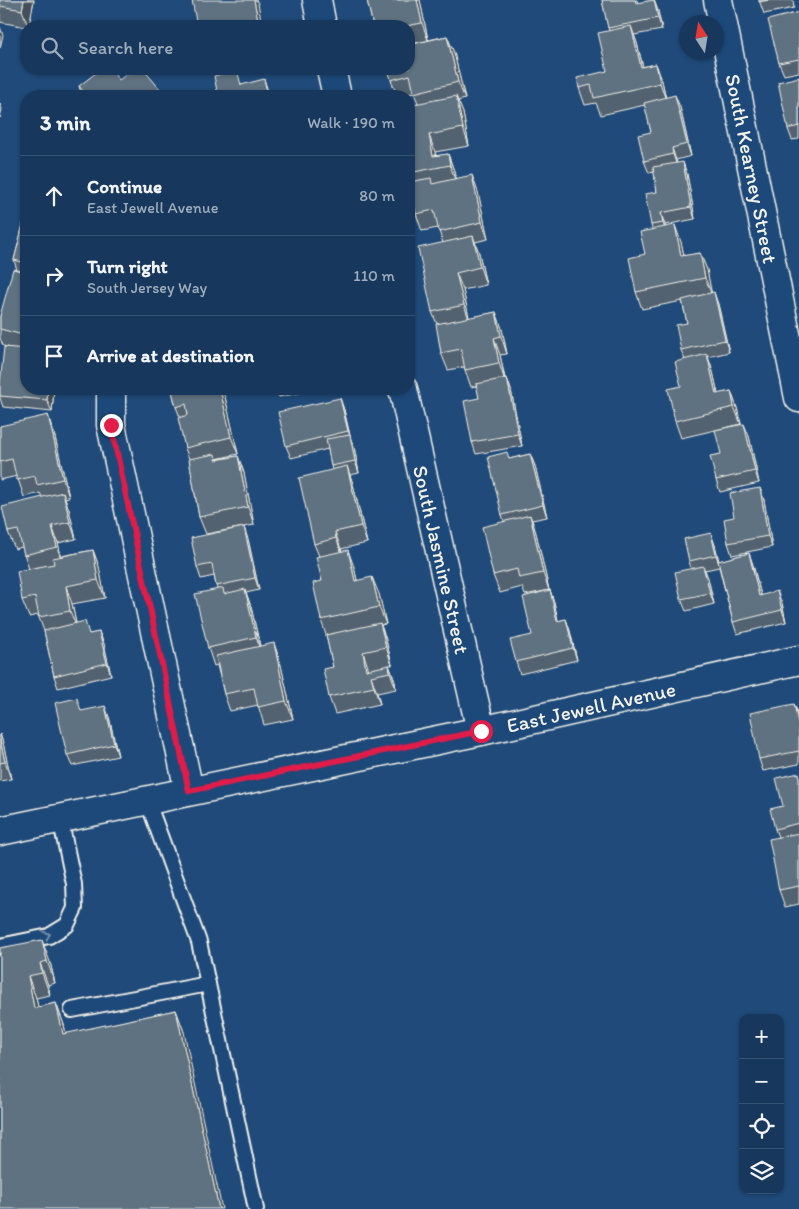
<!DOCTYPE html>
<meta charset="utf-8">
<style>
body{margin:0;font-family:Itim,sans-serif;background:#244365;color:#f1f3f6}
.controls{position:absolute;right:15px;bottom:15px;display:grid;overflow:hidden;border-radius:10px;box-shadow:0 1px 4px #0004}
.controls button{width:45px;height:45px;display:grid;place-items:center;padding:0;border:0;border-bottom:1px solid #365272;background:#17385c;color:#f1f3f6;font:25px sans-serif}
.compass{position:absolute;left:679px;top:15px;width:45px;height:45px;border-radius:50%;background:#17385c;box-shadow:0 1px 4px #0004;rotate:348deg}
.stop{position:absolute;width:15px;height:15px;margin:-11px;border:4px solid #e11d48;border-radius:50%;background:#fff}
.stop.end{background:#e11d48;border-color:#fff;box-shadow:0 1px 5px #0008}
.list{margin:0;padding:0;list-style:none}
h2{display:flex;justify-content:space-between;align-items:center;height:65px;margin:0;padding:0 20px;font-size:21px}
h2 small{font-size:16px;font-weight:400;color:#9eacbb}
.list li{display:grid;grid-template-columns:32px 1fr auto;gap:15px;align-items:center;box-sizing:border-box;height:80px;padding:0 20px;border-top:1px solid #365272}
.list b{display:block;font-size:19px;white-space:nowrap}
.list p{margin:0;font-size:16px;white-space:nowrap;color:#9eacbb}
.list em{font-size:16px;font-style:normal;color:#9eacbb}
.icon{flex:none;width:28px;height:28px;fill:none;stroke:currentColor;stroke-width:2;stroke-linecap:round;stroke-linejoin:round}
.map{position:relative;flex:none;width:799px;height:1209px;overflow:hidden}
.search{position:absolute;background:#17385c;box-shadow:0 1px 4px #0004;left:20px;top:20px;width:395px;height:55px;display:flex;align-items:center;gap:12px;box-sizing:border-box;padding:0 18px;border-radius:20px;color:#9eacbb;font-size:19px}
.panel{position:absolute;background:#17385c;box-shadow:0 1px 4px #0004;left:20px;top:90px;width:395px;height:305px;border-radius:20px}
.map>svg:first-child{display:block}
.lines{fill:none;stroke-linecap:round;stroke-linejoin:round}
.lane-casing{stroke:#f4f1e8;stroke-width:18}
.street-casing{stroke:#f4f1e8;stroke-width:31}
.secondary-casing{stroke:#f4f1e8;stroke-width:31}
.lane{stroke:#1f4a7a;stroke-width:14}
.street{stroke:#1f4a7a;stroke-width:28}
.secondary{stroke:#1f4a7a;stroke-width:28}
.wall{fill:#52626f;stroke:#f4f1e8}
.shaded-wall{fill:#42505a;stroke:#f4f1e8}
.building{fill:#5f7281;stroke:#f4f1e8}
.oneway{stroke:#748da6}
.route{stroke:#e11d48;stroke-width:6}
.labels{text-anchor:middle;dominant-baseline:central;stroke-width:4;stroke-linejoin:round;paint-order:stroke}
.street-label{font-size:21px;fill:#f4f1e8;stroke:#1f4a7a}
</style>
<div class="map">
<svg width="799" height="1209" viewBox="0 0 799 1209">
<rect width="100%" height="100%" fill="#1f4a7a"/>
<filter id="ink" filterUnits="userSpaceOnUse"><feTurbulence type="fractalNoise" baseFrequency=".02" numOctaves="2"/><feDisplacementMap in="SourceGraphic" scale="10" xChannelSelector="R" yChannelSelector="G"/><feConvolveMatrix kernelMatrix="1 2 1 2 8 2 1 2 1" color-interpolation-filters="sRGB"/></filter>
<g filter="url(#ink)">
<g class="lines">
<g class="lane-casing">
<g id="lane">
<path d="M147,800l52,142 57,267"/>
<path d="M0,946l49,-10 18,-11 8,-17 -1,-24 -14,-66"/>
<path d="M72,1010l136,-26"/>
</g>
</g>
<g class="street-casing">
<g id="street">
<path d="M317,0l5,26"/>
<path id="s1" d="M718,0l81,398"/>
<path d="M331,69l6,27"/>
<path d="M111,389v36l78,366"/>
<path id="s2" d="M403,389l78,342"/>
</g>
</g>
<g class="secondary-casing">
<g id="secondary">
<path id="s3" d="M0,831l481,-100 318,-71"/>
</g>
</g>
<use href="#lane" class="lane"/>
<use href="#street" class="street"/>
<use href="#secondary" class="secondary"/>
</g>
<g class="wall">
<path d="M0,0h34l-5,26h-3v1l-26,-5z"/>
<path d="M367,0h53l8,40 19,-4 7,17 11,46 -7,2 5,12 6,33 -34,6 1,4 12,-2 6,17 2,7 22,14 10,47 -13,3 4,11 7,32 -23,5 6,28 27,-6 6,17 5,25 -7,1 5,23h2l4,12 11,56 -46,8 -4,-12 7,-44 -2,-12 -6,1 -7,-20 -16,3 -7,-17 -4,-29 -5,-12 11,-69 -5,-15 -16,3 -6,-17 -5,-32 -2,-6v-71l9,-2 -4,-10 -13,3h-4l-6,-16 18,-35 17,-4 -17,3v-18h-36z"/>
<path d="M602,0h35l1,3 16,-3 4,11 4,19 -28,5 3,8 6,24 13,-3 6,17 4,17 14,9 11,49 -15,4 1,3 10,11 8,45 -30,6v2l16,15 3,14 16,-3 7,17 4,23 7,11 11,48 -21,5 5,15 5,22 13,-3 6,17 4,16 -60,14 -6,-17 10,-61 -4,-10 6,-27 -5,-22 -40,8 -6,-17 9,-38 7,-25 -1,-4 6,-33 -3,-20 -5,1 -5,-12 7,-29 -6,-27 -44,10 -5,-12 -11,2 -6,-17 28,-17 2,-40z"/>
<path d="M759,0h34l1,8 -30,6z"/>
<path d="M799,12v60l-15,3 -5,-12z"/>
<path d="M237,69h21l-20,4z"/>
<path d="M799,77v62l-7,1 -4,-11z"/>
<path d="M119,80l47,16h-84l-3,-10z"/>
<path d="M26,213v176h28l-2,23 -49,-5 -3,-9v-13l8,-38 -5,-1 -3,-8v-22l17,-46 -3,-10z"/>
<path d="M277,389h43l-41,8z"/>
<path d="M172,391l53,6 13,57 -22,5 22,-3 6,17 10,52 -48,9 -7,-17 -10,-58 -4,-11 -5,-31 -4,-10z"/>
<path d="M340,398l4,12 7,30 3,7 5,26 -9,2 3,9 14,59 -26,6 1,2 12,16 3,13 22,14 7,30 -5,1 5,15 6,25h-3l6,17 1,7 -19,4 3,11 -45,10 -6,-17 4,-30 -7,-32 -5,-15 1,-39 -3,-25 -5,-12 18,-74 -4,-21 -37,9 -5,-12z"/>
<path d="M0,426l54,7 15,64 -4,1 4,12 7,29 -18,4 3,13 32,-6 6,17 6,31 -33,6 4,19 14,11 9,-2 5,12 7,31 -53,13 -4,-12 -10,-45 -6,-16 -9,2 -7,-17 7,-31 -7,-22 -7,2 -7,-17 34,-35 -2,-4 -16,4 -7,-21 -17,4z"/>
<path d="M749,436l10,47 -39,9 -4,-12 5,-26z"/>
<path d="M530,454l5,12 12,51 -15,3 4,13 13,57 -24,5 -3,-8 -22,6 -7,-18 11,-54 -2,-6 7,-56z"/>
<path d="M760,488l4,12 8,47 -40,8 -4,-12 6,-26z"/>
<path d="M248,539l11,51 -13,3 5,14 9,39 20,15 13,58 -29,6 -6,-20 -28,6 -6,-17 -7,-29 -3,1 -6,-18 9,-59 -3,-13 -13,3 -4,-12z"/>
<path d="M715,545l4,16 30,-8 4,12 8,30 21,8 4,19 -49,12 -4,-12 -14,-55 -14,3 3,8 6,26 -28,7 -5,-12 10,-30 -2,-8z"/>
<path d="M550,590l4,12 4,19 8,-2 4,12 7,29 -57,14 -4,-12 16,-27z"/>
<path d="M794,704l5,12v48l-36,7 -4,-12z"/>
<path d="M109,717l9,39 -46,10 -5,-11z"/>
<path d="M0,734l3,9 8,36 -11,2z"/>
<path d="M799,773v131l-14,3 -6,-17 -1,-53 -3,-8 8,-23z"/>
<path d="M0,948l50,14 5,21 -7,2 2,10 -14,3 2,9 18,-4 8,22 2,9 110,-24 8,22 -184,177z"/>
</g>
<g class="shaded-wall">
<path d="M24,0h10l-5,26h-1l-6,-16z"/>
<path d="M254,0h2l2,3 4,23h-3z"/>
<path d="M417,0h3l8,40 -6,-17z"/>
<path d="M654,0l4,11 4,19 -4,-12z"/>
<path d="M631,26l6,17 10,41 -6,-17z"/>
<path d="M0,27l3,8 -3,13z"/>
<path d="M447,36l7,17 11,46 -7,-17z"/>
<path d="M656,64l6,17 4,19 -6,-17z"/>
<path d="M264,79l4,12 2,5h-2z"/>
<path d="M675,95l5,12 11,49 -4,-12z"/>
<path d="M456,96l7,17 6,33 -6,-18z"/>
<path d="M0,104l2,5 -2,9z"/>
<path d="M429,135l6,17 4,16 -6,-12z"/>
<path d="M672,148l4,12 1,6 -4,-12z"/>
<path d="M448,154l6,17 2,12 -6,-18z"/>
<path d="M683,162l4,12 8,45 -4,-12z"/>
<path d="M472,175l6,17 10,47 -6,-17z"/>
<path d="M661,213l4,12 2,10 -4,-12z"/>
<path d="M675,225l6,17 7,32 -7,-18z"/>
<path d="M473,236l6,17 7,32 -6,-18z"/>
<path d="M700,253l7,17 5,25 -7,-17z"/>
<path d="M456,273l7,17 7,32 -6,-17z"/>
<path d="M714,292l4,12 11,48 -4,-12z"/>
<path d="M496,312l6,17 5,25 -6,-18z"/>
<path d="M26,324v21l-3,-10z"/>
<path d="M494,338l6,17 5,26 -6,-18z"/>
<path d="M707,354l6,18 9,40 -6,-18z"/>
<path d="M507,378l4,12 11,56 -4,-12z"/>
<path d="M48,389h6l-2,23 -5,-12z"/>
<path d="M220,389h1l4,8 13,57 -7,-17z"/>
<path d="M731,391l6,17 4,16 -7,-17z"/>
<path d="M340,398l4,12 7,30 3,7 5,26 -4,-12 -5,-24z"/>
<path d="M48,415l6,18 15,64 -6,-18z"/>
<path d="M744,424l5,12 10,47 -4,-12z"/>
<path d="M530,454l5,12 12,51 -4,-12z"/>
<path d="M238,456l6,17 10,52 -6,-18z"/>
<path d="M347,466l6,18 14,59 -6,-17z"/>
<path d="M760,488l4,12 8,47 -4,-11z"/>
<path d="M63,492l6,18 7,29 -6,-17z"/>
<path d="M530,515l6,18 13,57 -6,-17z"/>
<path d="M52,526l6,17 5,21 -6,-17z"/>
<path d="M244,527l4,12 11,51 -4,-12z"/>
<path d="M335,532l6,17 2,7 -7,-18z"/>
<path d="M711,533l4,12 5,22 -4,-12z"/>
<path d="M93,550l6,17 6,31 -7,-18z"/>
<path d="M348,550l6,17 7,31 -6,-17z"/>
<path d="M749,553l4,12 11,42 -5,-11z"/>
<path d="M703,566l5,12 6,26 -4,-11z"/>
<path d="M372,577l7,17 7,30 -7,-17z"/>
<path d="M66,586l6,18 5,24 -7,-17z"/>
<path d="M245,589l6,18 11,48 -6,-18z"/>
<path d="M550,590l4,12 7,31 -4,-12z"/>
<path d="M777,591l5,12 4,19 -4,-12z"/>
<path d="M566,619l4,12 7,29 -4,-12z"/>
<path d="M380,623l6,17 6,25 -6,-18z"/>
<path d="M99,632l5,12 7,31 -4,-12z"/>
<path d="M274,643l6,18 13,58 -7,-18z"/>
<path d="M363,652l6,18h-3z"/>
<path d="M389,665l6,17 1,7 -6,-17z"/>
<path d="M371,676l6,17 3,11 -6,-17z"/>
<path d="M794,704l5,14v10z"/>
<path d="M105,706l4,11 9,39 -4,-12z"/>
<path d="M0,734l3,9 8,36 -6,-17 -5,-22z"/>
<path d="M42,940l8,22 5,21 -8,-22z"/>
<path d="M40,963l8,22 2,10 -8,-22z"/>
<path d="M28,976l8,22 7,32 -9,-22z"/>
<path d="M56,1003l8,22 7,32 -8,-23z"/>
<path d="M176,1010l8,22 38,177h-3z"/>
</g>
<g class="building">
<path d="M0,0h24l-2,10 -22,-4z"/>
<path d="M192,0h62l5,26h-62z"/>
<path d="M367,0h50l5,23 -16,3h-33z"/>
<path d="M602,0h33l1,3 18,-3 4,18 -50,10z"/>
<path d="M759,0h10l-10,2z"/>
<path d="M799,12v47l-20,4 -11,-43z"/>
<path d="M631,26l10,41 15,-3 4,19 -66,15 -3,-13 -12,3 -2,-10 30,-7 -9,-38z"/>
<path d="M447,36l11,46 -44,11 -4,-18 -19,5 -3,-11h21v-24z"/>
<path d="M101,69h9l9,11 15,-11h9l23,27h-79l-8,-10z"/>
<path d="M237,70l4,15 23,-6 4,17h-50l-4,-20z"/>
<path d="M799,77v49l-11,3 -10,-47z"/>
<path d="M675,95l12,49 -15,4 1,6 -29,7 -6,-26 13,-3 -7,-29z"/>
<path d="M456,96l7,32 -34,7 4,21 15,-2 2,11 -41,8v-68z"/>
<path d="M683,162l8,45 -30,6 2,10 -12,2 -6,-31 12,-2 -4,-25z"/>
<path d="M472,175l10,47 -43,10 -5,-22 -18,4 -7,-32 22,-4 1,6z"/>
<path d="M26,213v50l-12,-3z"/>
<path d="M675,225l6,31 19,-3 5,25 -69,14 -7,-34 16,-4 -5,-22z"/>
<path d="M473,236l7,31 -24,6 8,32 -32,7 -14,-64z"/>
<path d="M13,269l13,3v52l-3,11 -23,-6v-13z"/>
<path d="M714,292l11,48 -44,10 -5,-25 11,-2 -5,-23z"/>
<path d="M496,312l5,24 -7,2 5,25 -34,7 -4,-21 -20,4 -5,-29z"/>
<path d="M4,347l22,2v40h22l-1,11 -47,-4v-11z"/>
<path d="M707,354l9,40 15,-3 3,16 -59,14 -7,-32 13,-3 -6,-24z"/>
<path d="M507,378l11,56 -46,8 -8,-41 15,-3 -3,-14z"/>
<path d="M181,389h39l11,48 -46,11 -7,-30 10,-3 -2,-11 -10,3 -4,-16z"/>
<path d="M340,398l8,33 -62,15 -8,-34z"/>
<path d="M48,415l15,64 -26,6 -2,-9 -18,4 -5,-21 -12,3v-36z"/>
<path d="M744,424l11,47 -39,9 -6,-24 11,-2 -6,-24z"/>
<path d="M350,435l5,26 -24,5 -5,-27z"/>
<path d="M507,452l2,7 21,-5 13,51 -41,10 -14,-58z"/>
<path d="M215,454l1,6 22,-4 10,51 -49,10 -10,-58z"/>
<path d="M347,466l14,60 -26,6 1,6 -22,6 -15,-66z"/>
<path d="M760,488l8,48 -40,7 -4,-24 10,-2 -4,-24z"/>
<path d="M63,492l7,30 -18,4 5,21 -33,8 -6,-25 -10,2 -6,-25z"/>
<path d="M530,515l13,58 -24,5 -2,-9 -24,6 -11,-48z"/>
<path d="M244,527l11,51 -39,8 -4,-22 -15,3 -6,-29z"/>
<path d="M711,533l5,22 -27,6 -5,-22z"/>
<path d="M93,550l5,30 -32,6 4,25 -31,6 -4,-20 -13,3 -5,-29 37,-7 -1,-6z"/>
<path d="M348,550l7,31 17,-4 7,30 -58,13 -8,-37 9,-2 -6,-24z"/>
<path d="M749,553l10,43 18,-5 5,19 -49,12 -15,-61z"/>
<path d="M703,566l7,27 -29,6 -6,-27z"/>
<path d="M223,588l1,6 21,-5 11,48 -48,11 -13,-54z"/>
<path d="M550,590l7,31 9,-2 7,29 -57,14 -6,-22 22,-5 -9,-38z"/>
<path d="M85,621l4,13 10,-2 8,31 -53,13 -10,-45z"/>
<path d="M380,623l6,24 -23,5 3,18 23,-5 1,7 -19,4 3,11 -45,10 -6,-28 10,-2 -7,-32z"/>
<path d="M274,643l12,58 -28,6 -4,-19 -30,6 -8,-38z"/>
<path d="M77,698l4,13 24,-5 9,38 -47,11 -12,-52z"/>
<path d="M794,704l5,24v23l-40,8 -9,-46z"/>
<path d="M0,740l5,22 -5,1z"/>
<path d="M799,773v50l-24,6 -5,-20 13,-3 -7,-28z"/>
<path d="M799,833v53l-20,4 -10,-51z"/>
<path d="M42,940l5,21 -7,2 2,10 -14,3 6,32 22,-5 7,31 113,-24 43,199h-219v-261z"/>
</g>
<defs><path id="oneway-chevron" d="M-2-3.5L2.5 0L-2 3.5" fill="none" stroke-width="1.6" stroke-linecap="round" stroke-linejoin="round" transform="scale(1.25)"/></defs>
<use class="oneway" href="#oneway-chevron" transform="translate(47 935) rotate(-20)"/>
</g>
<g class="lines" filter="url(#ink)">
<path class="route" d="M111,425l78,366 292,-60"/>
</g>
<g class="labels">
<g class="street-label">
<text stroke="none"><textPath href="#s1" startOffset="172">South Kearney Street</textPath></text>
<text stroke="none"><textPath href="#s2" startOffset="175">South Jasmine Street</textPath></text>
<text stroke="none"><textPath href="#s3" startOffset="604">East Jewell Avenue</textPath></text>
</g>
</g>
</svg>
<div class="controls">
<button>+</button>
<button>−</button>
<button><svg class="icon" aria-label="locate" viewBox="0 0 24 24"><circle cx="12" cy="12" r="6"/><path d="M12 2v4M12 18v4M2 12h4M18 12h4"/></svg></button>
<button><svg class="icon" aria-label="layers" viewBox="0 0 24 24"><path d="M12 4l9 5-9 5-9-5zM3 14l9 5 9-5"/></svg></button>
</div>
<svg class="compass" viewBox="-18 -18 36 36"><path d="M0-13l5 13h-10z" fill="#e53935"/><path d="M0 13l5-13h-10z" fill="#9eacbb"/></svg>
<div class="stop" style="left:481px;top:731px"></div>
<div class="stop end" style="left:111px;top:425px"></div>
<div class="search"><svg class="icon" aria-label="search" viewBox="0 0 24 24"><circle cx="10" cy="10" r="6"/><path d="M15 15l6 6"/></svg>Search here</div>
<section class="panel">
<h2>3 min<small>Walk · 190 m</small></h2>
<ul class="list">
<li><svg class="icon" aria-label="ahead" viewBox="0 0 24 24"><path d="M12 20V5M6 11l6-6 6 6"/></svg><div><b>Continue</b><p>East Jewell Avenue</p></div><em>80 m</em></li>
<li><svg class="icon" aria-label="right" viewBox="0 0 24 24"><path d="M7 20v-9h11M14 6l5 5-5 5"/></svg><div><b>Turn right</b><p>South Jersey Way</p></div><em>110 m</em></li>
<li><svg class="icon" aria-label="arrive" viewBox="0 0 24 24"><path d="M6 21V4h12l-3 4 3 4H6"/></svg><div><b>Arrive at destination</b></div></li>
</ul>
</section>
</div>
